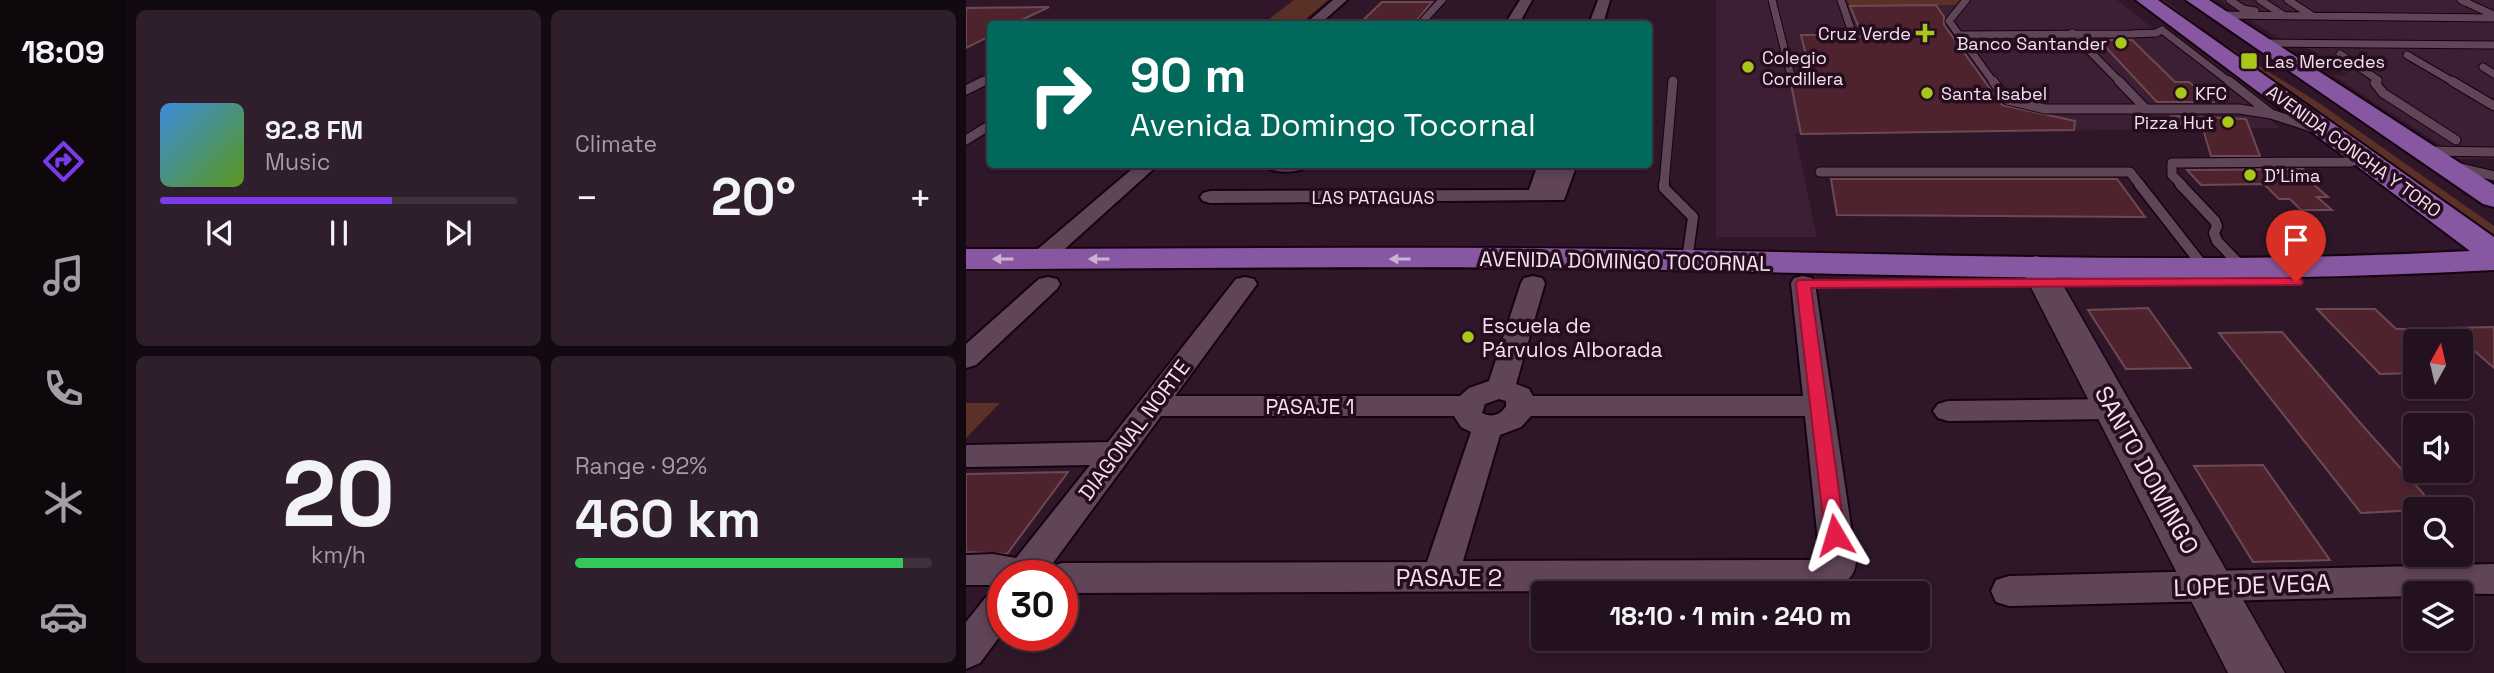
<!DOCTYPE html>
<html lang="en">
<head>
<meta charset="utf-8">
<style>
  :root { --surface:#23111f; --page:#2f1f2c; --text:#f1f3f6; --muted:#a39da4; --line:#40313d; --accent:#7c3aed }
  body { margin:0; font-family:"Space Grotesk",sans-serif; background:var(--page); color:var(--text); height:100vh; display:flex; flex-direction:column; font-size:26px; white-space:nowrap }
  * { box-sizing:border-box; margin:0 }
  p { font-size:23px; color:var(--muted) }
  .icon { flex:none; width:38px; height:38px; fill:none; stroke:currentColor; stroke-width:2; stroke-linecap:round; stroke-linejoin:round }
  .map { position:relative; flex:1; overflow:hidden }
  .panel { display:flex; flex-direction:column; gap:10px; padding:10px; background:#130911; width:840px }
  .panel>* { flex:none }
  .hud { position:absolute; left:21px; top:21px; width:665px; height:147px; border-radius:7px; box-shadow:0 4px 10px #0003,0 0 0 2px var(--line); background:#00695c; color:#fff; overflow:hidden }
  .needle { width:46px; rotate:8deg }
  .controls { position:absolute; left:1437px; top:329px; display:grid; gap:14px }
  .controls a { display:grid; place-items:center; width:70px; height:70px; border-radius:7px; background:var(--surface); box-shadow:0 4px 10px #0003,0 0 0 2px var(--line); font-size:35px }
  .speed { position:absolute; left:21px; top:560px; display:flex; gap:14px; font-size:35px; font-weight:700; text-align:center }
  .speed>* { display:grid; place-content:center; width:91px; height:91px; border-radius:50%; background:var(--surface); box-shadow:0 4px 10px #0003,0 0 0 2px var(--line); line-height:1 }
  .speed .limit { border:10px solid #d22; background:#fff; color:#111 }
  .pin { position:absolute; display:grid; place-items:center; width:60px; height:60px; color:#fff; margin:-72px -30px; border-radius:50% 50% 50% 0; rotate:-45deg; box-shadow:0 0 7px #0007 }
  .pin .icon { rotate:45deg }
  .me { position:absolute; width:77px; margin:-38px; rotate:353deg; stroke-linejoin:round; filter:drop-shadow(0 0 5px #0008) }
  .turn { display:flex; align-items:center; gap:24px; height:147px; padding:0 28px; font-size:32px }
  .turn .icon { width:91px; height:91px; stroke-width:2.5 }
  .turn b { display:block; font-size:49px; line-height:60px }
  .big { font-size:52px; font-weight:700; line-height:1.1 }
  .panel .widget { flex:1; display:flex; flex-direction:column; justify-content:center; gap:10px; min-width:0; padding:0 24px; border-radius:10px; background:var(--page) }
  .panel .dial { align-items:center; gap:0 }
  .dial b { font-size:91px; line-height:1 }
  .song { display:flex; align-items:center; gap:21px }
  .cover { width:84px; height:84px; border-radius:10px; background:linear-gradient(135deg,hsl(210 70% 55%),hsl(90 70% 35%)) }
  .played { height:7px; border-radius:4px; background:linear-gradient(90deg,var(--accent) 65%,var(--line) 65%) }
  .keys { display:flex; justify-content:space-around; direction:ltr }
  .heat { display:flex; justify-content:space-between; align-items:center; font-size:38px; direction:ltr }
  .charge { height:10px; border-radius:5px; background:linear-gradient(90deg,#34c759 92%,var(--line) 0) }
  .panel .tiles { flex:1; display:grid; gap:10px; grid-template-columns:repeat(2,1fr) }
  .trip { position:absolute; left:565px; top:581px; width:399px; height:70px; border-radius:7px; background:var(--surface); box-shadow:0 4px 10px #0003,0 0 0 2px var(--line); font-weight:700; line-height:70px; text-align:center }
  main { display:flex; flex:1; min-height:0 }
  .tabs { display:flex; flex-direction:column; width:126px; justify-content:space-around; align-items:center; background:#0e070c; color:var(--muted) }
  .tabs .icon { width:49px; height:49px }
  .tabs .active { color:var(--accent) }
  .tabs b { font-size:32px; color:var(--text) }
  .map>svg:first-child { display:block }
</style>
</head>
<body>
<main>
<nav class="tabs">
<b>18:09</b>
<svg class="icon active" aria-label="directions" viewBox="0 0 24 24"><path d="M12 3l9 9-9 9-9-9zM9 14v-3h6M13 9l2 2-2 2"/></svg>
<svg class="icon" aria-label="music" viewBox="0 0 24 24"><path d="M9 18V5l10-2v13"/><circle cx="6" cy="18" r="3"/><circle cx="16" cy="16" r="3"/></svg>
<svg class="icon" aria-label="phone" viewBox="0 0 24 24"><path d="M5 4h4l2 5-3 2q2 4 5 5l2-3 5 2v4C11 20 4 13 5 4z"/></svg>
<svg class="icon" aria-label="climate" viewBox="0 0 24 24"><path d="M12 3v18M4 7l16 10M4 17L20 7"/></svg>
<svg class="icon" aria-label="car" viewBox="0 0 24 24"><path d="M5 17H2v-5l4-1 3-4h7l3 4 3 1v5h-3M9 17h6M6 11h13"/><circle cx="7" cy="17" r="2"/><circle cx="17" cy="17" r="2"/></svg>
</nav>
<section class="panel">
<div class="tiles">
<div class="widget">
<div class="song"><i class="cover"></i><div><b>92.8 FM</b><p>Music</p></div></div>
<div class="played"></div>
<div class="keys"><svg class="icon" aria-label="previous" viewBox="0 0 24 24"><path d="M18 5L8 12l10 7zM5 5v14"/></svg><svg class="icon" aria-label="pause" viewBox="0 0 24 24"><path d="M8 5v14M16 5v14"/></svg><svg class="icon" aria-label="next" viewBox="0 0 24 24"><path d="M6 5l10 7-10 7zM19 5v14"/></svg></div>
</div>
<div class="widget"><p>Climate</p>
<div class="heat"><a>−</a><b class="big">20°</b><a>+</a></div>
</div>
<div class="widget dial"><b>20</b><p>km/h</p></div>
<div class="widget"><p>Range · 92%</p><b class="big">460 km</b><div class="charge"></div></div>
</div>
</section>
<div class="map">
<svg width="1528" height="673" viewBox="0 0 1528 673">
  <rect width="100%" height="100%" fill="#2f1729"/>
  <path fill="#3d1f35" d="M750,0H1151L1314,128L829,134L851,237H750Z
    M1254,0H1528V159H1491L1478,147L1366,75H1382L1348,52L1341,48H1327Z"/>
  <path fill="#5b3127" d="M328,0H362L334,24H297Z
    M881,0H995L990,5L884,6Z
    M1186,0H1197L1251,40L1353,103L1528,226V242Z
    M0,403H34L0,438Z"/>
  <path fill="#4f232e" stroke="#6d4a51" stroke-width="2" d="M416,2H466L448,24H393Z
    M970,5L978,17V25L1036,105L1109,121L1108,130L835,134L825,84H847L835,35H881L884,40H890L896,35L884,6Z
    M83,7L47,24H24V36L0,48V8Z
    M1133,40H1166L1209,82H1223L1247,102H1191Z
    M1206,116L1280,119L1294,156H1245L1237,129H1220Z
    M1337,169L1354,184H1347L1362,197H1351L1366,210H1335L1324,199H1313L1298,184L1235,185L1221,170Z
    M865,179H1151L1179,217L871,215Z
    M1182,308L1225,368L1160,369L1122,310Z
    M1351,309H1409L1430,329H1449V373L1414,374Z
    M1528,327V368L1482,328Z
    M1316,332L1396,425L1471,509L1395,513L1253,333Z
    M1297,465L1364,560L1287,562L1228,466Z
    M102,472L41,554L0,552V474Z"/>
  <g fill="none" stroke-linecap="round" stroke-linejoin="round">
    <defs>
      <path id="lane-far2" d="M806,0L825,76
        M875,0L887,35
        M1000,0L983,21L1028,83
        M1264,0L1277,9L1289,11
        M1294,0L1317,15
        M1322,0L1345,15
        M1495,0L1528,15
        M1252,15L1528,18
        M454,24L476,0
        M1196,30L1265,83
        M1106,33L1155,83
        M993,35L1166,34L1190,33L1196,30
        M1296,43L1528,45
        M1374,54L1412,80L1409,83
        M1441,55L1489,83
        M1517,67L1528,74
        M14,83L24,78"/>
      <path id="lane-far1" d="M1027,81L1041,100L1079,109H1273L1305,114L1348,128
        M1153,81L1179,108
        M1263,81L1304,113
        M1411,81L1409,83L1417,93L1490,140
        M1486,81L1528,106
        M0,90L18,81
        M0,140L24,125
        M1461,151L1528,152
        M1491,167L1528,176
        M854,172H1164L1174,185
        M698,185L707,81
        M1216,185L1206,175V163L1385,162L1393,155"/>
      <path id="lane" d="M698,184V188L727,217L721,260
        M1173,184L1237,266
        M1214,184L1249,221L1251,226L1248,233L1251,241L1275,266"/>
      <path id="street" d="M367,0H381L354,24H339Z
        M554,0H566L553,24H539Z
        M632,0H644L637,24H623Z
        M172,164H193L82,264H66L62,259L66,254Z
        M346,164C338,173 306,175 298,165Z
        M572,164H611L598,200L244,203L237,201L234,197L237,193L244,191L563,190Z
        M567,276L576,278L579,283L550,384L563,389L567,396H837L825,283L828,278L837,276L846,278L849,283L890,560C890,577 878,585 863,590L96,593V576H37V585H0V555L27,554L50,558L124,465L0,467V445L142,442L270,279L279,277L288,279L291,284L209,396H494L503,388L523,381L555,283L558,278ZM533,399L540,401V406C535,415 525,418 516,413L519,404ZM195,416H488L495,427L505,432L461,562L96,563L84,567ZM565,416H839L854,560L497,561L534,435L555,427Z
        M82,277L91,279L94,284L91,289L10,365L0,368V344L73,279Z
        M1148,399L1158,402L1163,409L1158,416L1148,419L982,421L972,418L967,411L972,404L982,401Z
        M1528,564V594L1449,593V596L1043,606L1030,602L1025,591L1030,580L1043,576Z
        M37,587V632L14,663L0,669V622L24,592Z"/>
      <path id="secondary" d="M1070,256L1082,259L1086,266L1319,673H1262L1054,266L1058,259Z"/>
      <path id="primary" d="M1170,0H1192L1528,237V270C1237,286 944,275 653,269C435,265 217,269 0,269V249C217,249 433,246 650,249C934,253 1220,266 1504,251Z
        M1220,0H1243L1528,185V207L1517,204Z"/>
    </defs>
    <use href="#lane-far2" stroke="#160211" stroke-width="9"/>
    <use href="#lane-far1" stroke="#160211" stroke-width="11"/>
    <use href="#lane" stroke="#160211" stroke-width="13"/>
    <use href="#street" stroke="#160211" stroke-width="4"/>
    <use href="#secondary" stroke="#160211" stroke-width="3"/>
    <use href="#primary" stroke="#160211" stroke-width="4"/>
    <use href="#lane-far2" stroke="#604458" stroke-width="7"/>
    <use href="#lane-far1" stroke="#604458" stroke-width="9"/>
    <use href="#lane" stroke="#604458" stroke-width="10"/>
    <use href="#street" fill="#604458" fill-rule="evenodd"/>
    <use href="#secondary" fill="#604458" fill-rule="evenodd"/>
    <use href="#primary" fill="#8857a1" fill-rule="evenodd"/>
  </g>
  <defs><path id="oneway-solid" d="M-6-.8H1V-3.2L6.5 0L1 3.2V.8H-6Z" transform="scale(1.75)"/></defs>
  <g fill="#cdb1d2">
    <use href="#oneway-solid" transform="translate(37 259) rotate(-180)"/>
    <use href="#oneway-solid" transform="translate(133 259) rotate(180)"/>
    <use href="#oneway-solid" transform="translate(434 259) rotate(180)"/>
  </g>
  <path fill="#e11d48" stroke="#92132f" stroke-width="2" d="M1330,278L1335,279L1337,282L1335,285L845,288L879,535L876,540L869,543L862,540L859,535L830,283L832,280Z"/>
  <g fill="#a9c71b" stroke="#250d1f" stroke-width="2.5">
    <path d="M955.5 22.5h7v7h7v7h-7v7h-7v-7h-7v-7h7z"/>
    <circle cx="1155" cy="43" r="7"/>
    <rect x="1274" y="52" width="18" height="18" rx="3.5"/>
    <circle cx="782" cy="67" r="7"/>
    <circle cx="961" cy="93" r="7"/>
    <circle cx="1215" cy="93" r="7"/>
    <circle cx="1262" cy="122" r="7"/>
    <circle cx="1284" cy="175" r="7"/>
    <circle cx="502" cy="337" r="7"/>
  </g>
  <g text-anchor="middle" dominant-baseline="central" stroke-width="7" stroke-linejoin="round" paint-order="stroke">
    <g font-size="18" fill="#f2e1ed" stroke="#250d1f" text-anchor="start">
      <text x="945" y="33" text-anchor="end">Cruz Verde</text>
      <text x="1141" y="43" text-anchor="end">Banco Santander</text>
      <text x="796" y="57">Colegio<tspan x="796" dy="21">Cordillera</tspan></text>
      <text x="1299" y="61">Las Mercedes</text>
      <text x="975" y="93">Santa Isabel</text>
      <text x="1229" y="93">KFC</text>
      <text x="1248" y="122" text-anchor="end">Pizza Hut</text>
      <text x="1298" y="175">D'Lima</text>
    </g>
    <g font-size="18" fill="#f2e1ed" stroke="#250d1f">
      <text transform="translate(1388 151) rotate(36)">AVENIDA CONCHA Y TORO</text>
      <text x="407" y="197">LAS PATAGUAS</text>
    </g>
    <g font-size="21" fill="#f2e1ed" stroke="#250d1f">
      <text transform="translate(659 261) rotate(1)">AVENIDA DOMINGO TOCORNAL</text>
      <text x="344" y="406">PASAJE 1</text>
      <text transform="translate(168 430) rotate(-53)">DIAGONAL NORTE</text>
    </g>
    <g font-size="21" fill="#f2e1ed" stroke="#250d1f" text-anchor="start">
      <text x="516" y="325">Escuela de<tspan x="516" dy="24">Párvulos Alborada</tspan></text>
    </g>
    <g font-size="24" fill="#f2e1ed" stroke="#250d1f">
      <text transform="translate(1181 470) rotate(61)">SANTO DOMINGO</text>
      <text x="483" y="577">PASAJE 2</text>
      <text transform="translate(1286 585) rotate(-2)">LOPE DE VEGA</text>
    </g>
  </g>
</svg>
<div class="controls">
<a><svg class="needle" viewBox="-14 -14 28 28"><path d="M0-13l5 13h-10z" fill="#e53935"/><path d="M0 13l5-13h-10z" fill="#a39da4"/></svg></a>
<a><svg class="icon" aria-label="sound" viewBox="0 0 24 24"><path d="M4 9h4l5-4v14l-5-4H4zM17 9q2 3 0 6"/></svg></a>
<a><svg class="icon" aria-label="search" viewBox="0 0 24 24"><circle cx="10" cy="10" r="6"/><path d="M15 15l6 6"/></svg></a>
<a><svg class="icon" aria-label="layers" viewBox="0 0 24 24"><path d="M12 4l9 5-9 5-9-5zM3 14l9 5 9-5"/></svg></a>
</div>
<div class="speed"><div class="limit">30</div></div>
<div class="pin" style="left:1330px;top:282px;background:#d93025"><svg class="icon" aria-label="arrive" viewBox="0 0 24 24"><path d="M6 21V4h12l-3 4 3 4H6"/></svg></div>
<svg class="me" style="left:869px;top:535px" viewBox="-20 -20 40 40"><path d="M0-17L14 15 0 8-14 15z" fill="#e11d48" stroke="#fff" stroke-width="4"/></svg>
<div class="trip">18:10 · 1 min · 240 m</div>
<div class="hud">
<div class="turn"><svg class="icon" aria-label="right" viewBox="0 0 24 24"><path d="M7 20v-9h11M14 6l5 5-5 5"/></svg><div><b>90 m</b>Avenida Domingo Tocornal</div></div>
</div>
</div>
</main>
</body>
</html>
